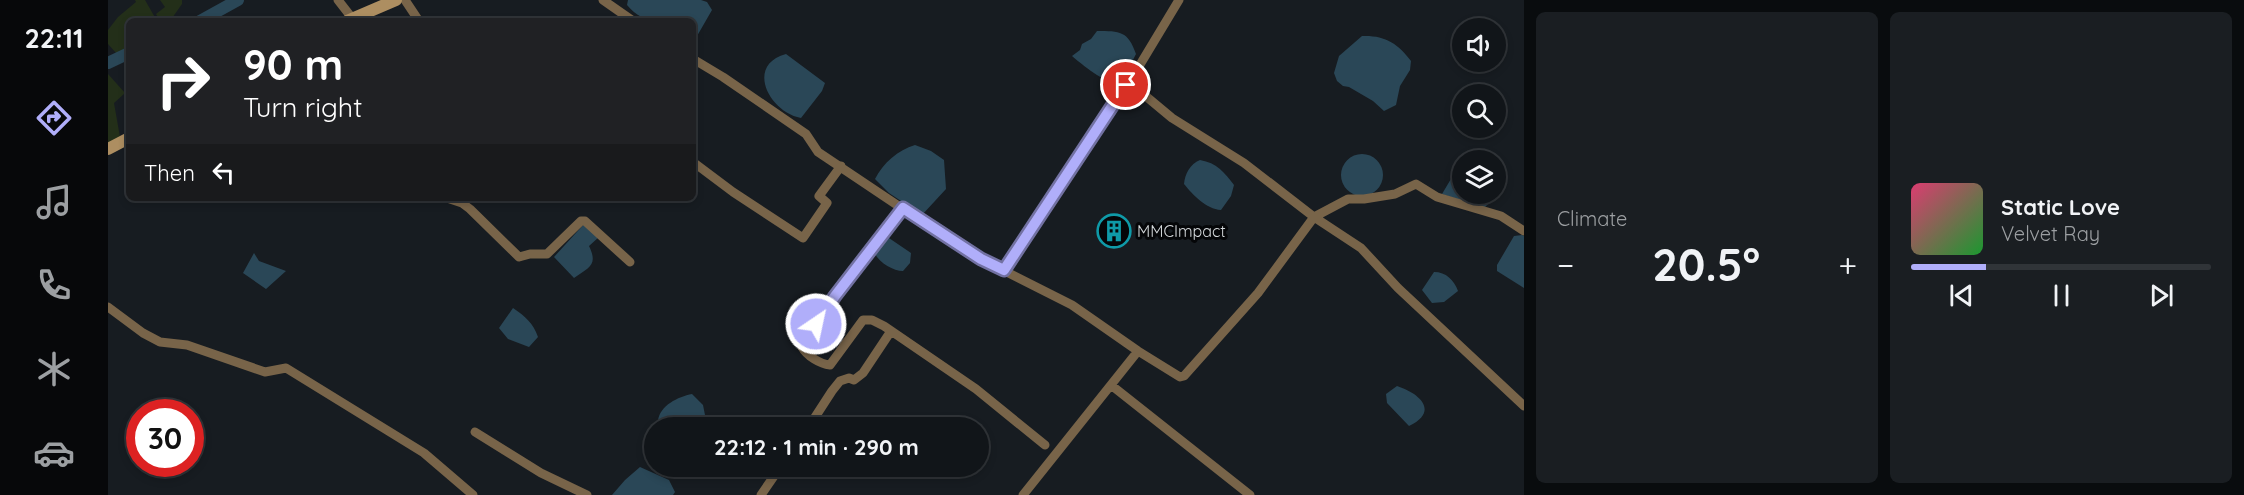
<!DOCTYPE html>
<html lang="en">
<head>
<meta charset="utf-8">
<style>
  :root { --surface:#111519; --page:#1a1e22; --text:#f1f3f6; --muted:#9c9fa2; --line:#303438; --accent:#b0aefa }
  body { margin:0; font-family:Quicksand,sans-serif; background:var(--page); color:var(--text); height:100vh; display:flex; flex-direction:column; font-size:22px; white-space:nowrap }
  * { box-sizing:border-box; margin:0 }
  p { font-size:20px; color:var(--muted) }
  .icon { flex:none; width:33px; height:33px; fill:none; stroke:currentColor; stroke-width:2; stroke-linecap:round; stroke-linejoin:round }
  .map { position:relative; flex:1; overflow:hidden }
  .side { display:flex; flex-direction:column; gap:12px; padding:12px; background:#090c0e; width:720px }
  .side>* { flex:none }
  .guide { position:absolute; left:18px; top:18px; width:570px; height:183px; border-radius:9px; box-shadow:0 3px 9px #0003,0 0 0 2px var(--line); background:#202124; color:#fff; overflow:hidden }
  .buttons { position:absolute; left:1344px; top:18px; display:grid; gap:12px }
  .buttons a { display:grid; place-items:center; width:54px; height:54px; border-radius:50%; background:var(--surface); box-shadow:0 3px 9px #0003,0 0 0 2px var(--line); font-size:30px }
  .speed { position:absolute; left:18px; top:399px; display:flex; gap:12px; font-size:30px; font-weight:700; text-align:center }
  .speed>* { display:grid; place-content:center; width:78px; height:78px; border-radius:50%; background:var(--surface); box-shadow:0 3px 9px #0003,0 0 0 2px var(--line); line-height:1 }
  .speed .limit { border:9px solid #d22; background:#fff; color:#111 }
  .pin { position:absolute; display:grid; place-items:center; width:51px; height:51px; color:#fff; margin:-26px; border:3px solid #fff; border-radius:50%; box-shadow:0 2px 6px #0007 }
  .me { position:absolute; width:66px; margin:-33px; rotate:34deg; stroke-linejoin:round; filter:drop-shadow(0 0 4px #0008) }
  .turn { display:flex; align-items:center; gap:21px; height:126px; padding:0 18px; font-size:27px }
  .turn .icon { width:78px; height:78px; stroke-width:2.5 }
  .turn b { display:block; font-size:42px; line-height:51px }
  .then { display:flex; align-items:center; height:57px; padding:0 18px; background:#0003; gap:12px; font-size:22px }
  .big { font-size:45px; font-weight:800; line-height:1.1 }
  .side .tile { flex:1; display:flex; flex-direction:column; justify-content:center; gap:9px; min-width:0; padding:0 21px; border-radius:9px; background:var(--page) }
  .song { display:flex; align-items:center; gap:18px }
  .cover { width:72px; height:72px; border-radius:9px; background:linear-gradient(135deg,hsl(340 70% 55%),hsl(130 70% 35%)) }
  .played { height:6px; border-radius:3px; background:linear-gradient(90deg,var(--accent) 25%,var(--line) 25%) }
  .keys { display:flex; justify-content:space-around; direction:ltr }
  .heat { display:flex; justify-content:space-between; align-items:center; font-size:33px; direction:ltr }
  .side .tiles { flex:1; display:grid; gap:12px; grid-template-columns:repeat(2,1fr) }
  .trip { position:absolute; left:536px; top:417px; width:345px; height:60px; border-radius:30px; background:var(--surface); box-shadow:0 3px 9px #0003,0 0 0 2px var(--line); font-weight:800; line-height:60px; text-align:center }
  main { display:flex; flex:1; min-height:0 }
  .menu { display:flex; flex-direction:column; width:108px; justify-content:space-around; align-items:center; background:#07080a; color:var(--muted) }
  .menu .icon { width:42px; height:42px }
  .menu .current { color:var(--accent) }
  .menu b { font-size:27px; color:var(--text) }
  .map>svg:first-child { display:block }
</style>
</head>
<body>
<main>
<nav class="menu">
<b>22:11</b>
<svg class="icon current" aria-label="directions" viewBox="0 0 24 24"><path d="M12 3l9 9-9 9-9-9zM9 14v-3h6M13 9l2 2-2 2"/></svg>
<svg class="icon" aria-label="music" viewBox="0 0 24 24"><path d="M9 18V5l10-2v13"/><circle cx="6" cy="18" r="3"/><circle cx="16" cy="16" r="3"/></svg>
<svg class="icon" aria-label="phone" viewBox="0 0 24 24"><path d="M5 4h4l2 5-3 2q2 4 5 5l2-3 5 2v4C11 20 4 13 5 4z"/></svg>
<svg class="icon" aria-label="climate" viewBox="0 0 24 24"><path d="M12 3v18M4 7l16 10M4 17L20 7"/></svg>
<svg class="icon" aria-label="car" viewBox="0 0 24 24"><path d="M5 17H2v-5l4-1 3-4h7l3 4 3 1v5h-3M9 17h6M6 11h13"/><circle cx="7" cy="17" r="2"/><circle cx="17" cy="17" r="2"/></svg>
</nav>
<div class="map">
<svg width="1416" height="495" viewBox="0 0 1416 495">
  <rect width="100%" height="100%" fill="#171c21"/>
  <path fill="#232f19" d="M27,0H37L49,21H21V48L9,54L0,44V30L10,17L28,2Z
    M52,0H74V4L62,21H52L48,14L57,7Z
    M0,74L17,93L6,103L12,137L0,144Z"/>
  <path fill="#2a4757" d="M520,0H593L599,2L604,10L585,43V21H572L566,17C549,25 531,20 519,5Z
    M989,31C1012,31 1020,31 1028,54C1024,62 1016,78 1006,81C997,84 971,62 964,56L972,50L974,44L983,39Z
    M1254,36C1276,35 1290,43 1303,61L1302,70L1292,86L1288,105L1276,111L1265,101L1241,87L1235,86L1229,81L1226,73L1231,56Z
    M678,54L717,83L714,91L693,118C661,112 637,65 678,54Z
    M807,145L823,151L836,160L838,189L814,215L781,193L767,179C775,163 790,150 807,145Z
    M1359,152L1378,160H1354V194H1388V165L1398,174L1390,194L1376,208L1334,194Z
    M1233 175a21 21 0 1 1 42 0a21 21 0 1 1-42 0Z
    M1092,160C1109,163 1116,172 1126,185L1123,196L1113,210C1098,209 1085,195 1076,184C1077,174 1082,164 1092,160Z
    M477,223L491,237L481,246C490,265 482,267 466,278L446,257Z
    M1414,235L1416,236V288L1389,271V265L1406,236Z
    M778,236L803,253L802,263L795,271C785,271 770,262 766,252Z
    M146,253L151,261L178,271L158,289L135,273Z
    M1326,272C1338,272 1346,280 1350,291L1336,302L1324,303L1314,290Z
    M405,308C418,317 425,323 430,337L421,347L400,339L391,328Z
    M1289,386C1311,393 1332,411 1301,426L1279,403L1278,394Z
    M584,394L595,405L597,415L590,427H553L550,421C552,405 570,397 584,394Z
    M532,467L561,480L567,492L565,495H504L517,480Z"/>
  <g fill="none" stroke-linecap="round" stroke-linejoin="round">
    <path stroke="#2a4757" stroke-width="12" d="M92,21L130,0
      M0,63L21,53"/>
    <path stroke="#786449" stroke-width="9" d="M230,0L244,18
      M297,0L311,21
      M495,0L525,21
      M585,59L615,77L698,134L710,152L795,209L873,259L964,305L1030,351L1072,377L1076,376L1150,293L1206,217L1253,248L1290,288L1416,406
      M1030,68L1028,88L1064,118L1136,163L1206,217L1240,199H1256L1287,194L1308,184L1329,197L1393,216L1416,231
      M585,162L625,192L695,238L719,203L711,196L733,166
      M339,198L354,203L362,209L411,257L422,254H439L473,221H477L522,262
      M795,209L727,296L694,347C699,356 712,364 722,365L755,320H764L776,326L868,389L937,445
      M896,270L1030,68L1071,0
      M0,307L35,333L52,342L79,345L157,372L178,368L316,453L365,495
      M1003,385L1142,495
      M700,428L724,391L732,381L741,378L746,380L755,373L783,331
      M367,432L433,473L479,495
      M653,495L673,466
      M915,495L1030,351"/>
    <path stroke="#ad8e61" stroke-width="12" d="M239,21L288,0
      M0,149L21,138"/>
  </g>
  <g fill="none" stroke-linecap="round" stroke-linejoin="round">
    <defs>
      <path id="route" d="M708,324L727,296L795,208L873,259L896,270L1018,85"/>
    </defs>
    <use href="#route" stroke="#7271a2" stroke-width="15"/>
    <use href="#route" stroke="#b0aefa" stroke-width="10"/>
  </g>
  <defs>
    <symbol id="building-ring" viewBox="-11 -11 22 22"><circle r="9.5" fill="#050608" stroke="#0f9aa8" stroke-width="1.5"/><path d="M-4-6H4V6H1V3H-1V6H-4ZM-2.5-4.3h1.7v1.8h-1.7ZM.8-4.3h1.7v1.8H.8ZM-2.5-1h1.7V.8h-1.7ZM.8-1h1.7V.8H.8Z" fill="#0f9aa8"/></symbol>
  </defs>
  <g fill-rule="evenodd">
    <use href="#building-ring" x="987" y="212" width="38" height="38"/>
  </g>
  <g text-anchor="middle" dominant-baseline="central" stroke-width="6" stroke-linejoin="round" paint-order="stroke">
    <g font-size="16" fill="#d4d8db" stroke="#050608" text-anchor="start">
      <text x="1029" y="231">MMCImpact</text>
    </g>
  </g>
</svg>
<div class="buttons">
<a><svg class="icon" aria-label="sound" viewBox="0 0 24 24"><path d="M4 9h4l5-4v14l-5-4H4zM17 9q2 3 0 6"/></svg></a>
<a><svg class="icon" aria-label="search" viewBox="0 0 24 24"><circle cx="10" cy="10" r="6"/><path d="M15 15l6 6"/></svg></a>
<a><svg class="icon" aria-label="layers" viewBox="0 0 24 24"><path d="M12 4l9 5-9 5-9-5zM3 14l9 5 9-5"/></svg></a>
</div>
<div class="speed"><div class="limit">30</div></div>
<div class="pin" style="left:1018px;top:85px;background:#d93025"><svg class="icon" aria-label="arrive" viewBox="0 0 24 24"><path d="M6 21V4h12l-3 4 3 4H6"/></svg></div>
<svg class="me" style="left:708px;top:324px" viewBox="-20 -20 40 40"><circle r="17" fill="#b0aefa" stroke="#fff" stroke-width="3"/><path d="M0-11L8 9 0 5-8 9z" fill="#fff"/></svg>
<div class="trip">22:12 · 1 min · 290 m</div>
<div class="guide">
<div class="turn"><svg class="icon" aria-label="right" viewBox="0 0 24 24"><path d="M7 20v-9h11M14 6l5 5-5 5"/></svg><div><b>90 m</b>Turn right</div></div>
<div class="then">Then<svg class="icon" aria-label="left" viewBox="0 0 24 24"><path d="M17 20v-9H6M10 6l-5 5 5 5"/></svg></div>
</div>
</div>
<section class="side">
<div class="tiles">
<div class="tile"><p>Climate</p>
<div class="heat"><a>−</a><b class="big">20.5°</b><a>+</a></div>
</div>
<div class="tile">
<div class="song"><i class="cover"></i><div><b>Static Love</b><p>Velvet Ray</p></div></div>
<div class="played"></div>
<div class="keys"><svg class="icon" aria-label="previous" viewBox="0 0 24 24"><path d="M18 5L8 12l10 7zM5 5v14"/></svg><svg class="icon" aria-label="pause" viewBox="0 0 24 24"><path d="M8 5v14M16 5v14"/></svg><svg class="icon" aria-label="next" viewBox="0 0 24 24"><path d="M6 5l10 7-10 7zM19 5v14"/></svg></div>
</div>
</div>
</section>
</main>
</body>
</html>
